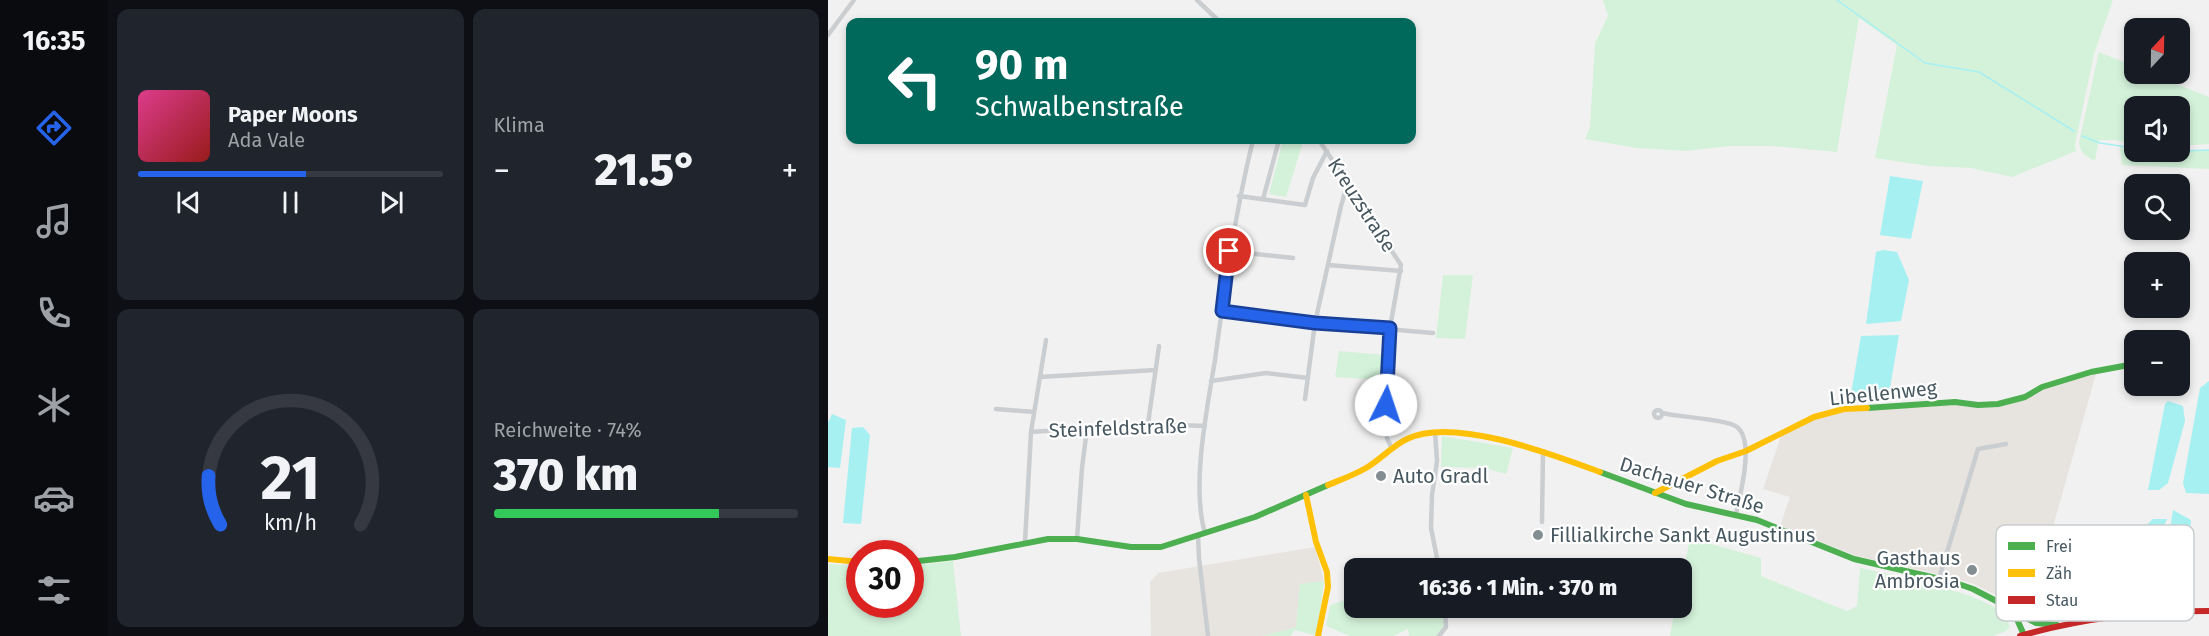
<!DOCTYPE html>
<html lang="de">
<head>
<meta charset="utf-8">
<style>
  :root { --surface:#171b24; --page:#20242c; --text:#f1f3f6; --muted:#9ea1a6; --line:#363941; --accent:#2563eb }
  body { margin:0; font-family:"Fira Sans",sans-serif; background:var(--page); color:var(--text); height:100vh; display:flex; flex-direction:column; font-size:22px; white-space:nowrap }
  * { box-sizing:border-box; margin:0 }
  p { font-size:20px; color:var(--muted) }
  .icon { flex:none; width:33px; height:33px; fill:none; stroke:currentColor; stroke-width:2; stroke-linecap:round; stroke-linejoin:round }
  .map { position:relative; flex:1; overflow:hidden }
  .panel { display:flex; flex-direction:column; gap:9px; padding:9px; background:#0d0f14; width:720px }
  .panel>* { flex:none }
  .top-card { position:absolute; left:18px; top:18px; width:570px; height:126px; border-radius:12px; box-shadow:0 3px 9px #0003; background:#00695c; color:#fff; overflow:hidden }
  .needle { width:39px; rotate:22deg }
  .buttons { position:absolute; left:1296px; top:18px; display:grid; gap:12px }
  .buttons a { display:grid; place-items:center; width:66px; height:66px; border-radius:12px; background:var(--surface); box-shadow:0 3px 9px #0003; font-size:30px }
  .speed { position:absolute; left:18px; top:540px; display:flex; gap:12px; font-size:30px; font-weight:700; text-align:center }
  .speed>* { display:grid; place-content:center; width:78px; height:78px; border-radius:50%; background:var(--surface); box-shadow:0 3px 9px #0003; line-height:1 }
  .speed .limit { border:9px solid #d22; background:#fff; color:#111 }
  .pin { position:absolute; display:grid; place-items:center; width:51px; height:51px; color:#fff; margin:-26px; border:3px solid #fff; border-radius:50%; box-shadow:0 2px 6px #0007 }
  .me { position:absolute; width:66px; margin:-33px; rotate:4deg; stroke-linejoin:round; filter:drop-shadow(0 0 4px #0008) }
  .turn { display:flex; align-items:center; gap:21px; height:126px; padding:0 30px; font-size:27px }
  .turn .icon { width:78px; height:78px; stroke-width:2.5 }
  .turn b { display:block; font-size:42px; line-height:51px }
  .big { font-size:45px; font-weight:800; line-height:1.1 }
  .panel .tile { flex:1; display:flex; flex-direction:column; justify-content:center; gap:9px; min-width:0; padding:0 21px; border-radius:12px; background:var(--page) }
  .panel .dial { align-items:center; gap:0 }
  .dial svg { height:156px; overflow:visible; fill:none; stroke:var(--line); stroke-width:7; stroke-linecap:round; text-anchor:middle }
  .dial text { fill:var(--text); stroke:none }
  .song { display:flex; align-items:center; gap:18px }
  .cover { width:72px; height:72px; border-radius:9px; background:linear-gradient(135deg,hsl(330 70% 55%),hsl(0 70% 35%)) }
  .played { height:6px; border-radius:3px; background:linear-gradient(90deg,var(--accent) 55%,var(--line) 55%) }
  .keys { display:flex; justify-content:space-around; direction:ltr }
  .heat { display:flex; justify-content:space-between; align-items:center; font-size:33px; direction:ltr }
  .charge { height:9px; border-radius:4px; background:linear-gradient(90deg,#34c759 74%,var(--line) 0) }
  .panel .tiles { flex:1; display:grid; gap:9px; grid-template-columns:repeat(2,1fr) }
  .trip { position:absolute; left:516px; top:558px; width:348px; height:60px; border-radius:12px; background:var(--surface); box-shadow:0 3px 9px #0003; font-weight:800; line-height:60px; text-align:center }
  main { display:flex; flex:1; min-height:0 }
  .dock { display:flex; flex-direction:column; width:108px; justify-content:space-around; align-items:center; background:#090b0e; color:var(--muted) }
  .dock .icon { width:42px; height:42px }
  .dock .current { color:var(--accent) }
  .dock b { font-size:27px; color:var(--text) }
  .map>svg:first-child { display:block }
</style>
</head>
<body>
<main>
<nav class="dock">
<b>16:35</b>
<svg class="icon current" aria-label="directions" viewBox="0 0 24 24"><path d="M12 3l9 9-9 9-9-9zM9 14v-3h6M13 9l2 2-2 2"/></svg>
<svg class="icon" aria-label="music" viewBox="0 0 24 24"><path d="M9 18V5l10-2v13"/><circle cx="6" cy="18" r="3"/><circle cx="16" cy="16" r="3"/></svg>
<svg class="icon" aria-label="phone" viewBox="0 0 24 24"><path d="M5 4h4l2 5-3 2q2 4 5 5l2-3 5 2v4C11 20 4 13 5 4z"/></svg>
<svg class="icon" aria-label="climate" viewBox="0 0 24 24"><path d="M12 3v18M4 7l16 10M4 17L20 7"/></svg>
<svg class="icon" aria-label="car" viewBox="0 0 24 24"><path d="M5 17H2v-5l4-1 3-4h7l3 4 3 1v5h-3M9 17h6M6 11h13"/><circle cx="7" cy="17" r="2"/><circle cx="17" cy="17" r="2"/></svg>
<svg class="icon" aria-label="filters" viewBox="0 0 24 24"><path d="M4 7h16M4 17h16"/><circle cx="9" cy="7" r="2"/><circle cx="15" cy="17" r="2"/></svg>
</nav>
<section class="panel">
<div class="tiles">
<div class="tile">
<div class="song"><i class="cover"></i><div><b>Paper Moons</b><p>Ada Vale</p></div></div>
<div class="played"></div>
<div class="keys"><svg class="icon" aria-label="previous" viewBox="0 0 24 24"><path d="M18 5L8 12l10 7zM5 5v14"/></svg><svg class="icon" aria-label="pause" viewBox="0 0 24 24"><path d="M8 5v14M16 5v14"/></svg><svg class="icon" aria-label="next" viewBox="0 0 24 24"><path d="M6 5l10 7-10 7zM19 5v14"/></svg></div>
</div>
<div class="tile"><p>Klima</p>
<div class="heat"><a>−</a><b class="big">21.5°</b><a>+</a></div>
</div>
<div class="tile dial"><svg viewBox="0 0 100 80">
<path d="M14 69A42 42 0 1 1 86 69"/>
<path d="M14 69A42 42 0 0 1 8 44" stroke="#2563eb"/>
<text x="50" y="56" font-size="32" font-weight="700">21</text>
<text x="50" y="72" font-size="11">km/h</text>
</svg></div>
<div class="tile"><p>Reichweite · 74%</p><b class="big">370 km</b><div class="charge"></div></div>
</div>
</section>
<div class="map">
<svg width="1381" height="636" viewBox="0 0 1381 636">
  <rect width="100%" height="100%" fill="#f2f1f1"/>
  <path fill="#e7e4df" d="M1268,374L1201,612L1146,584L1122,577L1029,556L952,526L962,497L935,489L953,436L986,418L1016,411L1128,404L1170,405L1215,388Z
    M487,547L496,581L472,584L468,628L434,636H323L322,582L330,573Z"/>
  <path fill="#d4f2da" d="M775,0H1285L1266,54L1247,145L1248,151L1184,177L1143,168L1100,166L1047,158L1069,45L1031,18L1009,152L944,146H902L858,151L809,148L757,139L762,127L767,43L780,16Z
    M1271,52L1306,66V74H1324L1381,97V144L1352,146V106H1306V144L1286,140H1271L1267,161C1257,156 1252,153 1251,142Z
    M455,140H470L475,142L458,197L441,194Z
    M1292,147L1306,149V152L1381,150V169L1294,165Z
    M615,275H645L637,339L608,338Z
    M511,351L557,355L555,380L507,377Z
    M614,436L685,448L678,474L656,468L613,467Z
    M862,538L933,558V576L1019,611L1029,606L1032,568C1060,574 1165,594 1179,618C1179,619 1181,626 1182,627L1178,631L1165,636H842L847,608H854V577Z
    M125,561L133,636H0L1,564L31,566L32,604H82L83,566Z
    M496,581L489,636L467,630L462,636H434L468,627L472,584Z
    M526,597V608H617L618,627L609,636H581L580,629L565,636H522L498,626L502,605Z"/>
  <path fill="#a6f0f2" d="M1062,176L1095,181L1083,239L1052,235Z
    M1055,250L1069,252L1081,280L1073,321L1038,324L1048,252Z
    M1071,335L1060,400L1023,394L1033,336Z
    M1381,381V494L1358,493L1355,483L1372,388Z
    M1340,401L1355,406L1357,421L1340,483L1331,490H1320L1337,404Z
    M4,414L18,420L12,468L0,467V423Z
    M35,427L42,435L33,524L15,523L24,428Z
    M1345,510L1363,520L1356,590L1333,591L1329,567L1342,530Z
    M1325,519H1339L1332,535L1320,597L1295,593L1306,536Z"/>
  <g fill="none" stroke-linecap="round" stroke-linejoin="round">
    <path stroke="#a6f0f2" stroke-width="1.5" d="M1009,0L1097,63L1151,72L1246,131
      M1254,136L1272,143L1306,148
      M1352,151L1381,150
      M1337,152H1342"/>
    <path stroke="#caced1" stroke-width="4.5" d="M369,0L392,22
      M0,35L26,0
      M491,140L573,265L562,328L558,394L559,438L564,449
      M411,196L477,205L485,178L499,151
      M435,199L451,140
      M401,251L465,258
      M500,265L573,271
      M394,311L487,323L605,333
      M212,377L327,370
      M383,381L438,373L480,378
      M477,399L487,323L513,206L517,192L521,186
      M168,409L206,412
      M826 414a4 4 0 1 1 8 0a4 4 0 1 1-8 0Z
      M834,413C850,417 899,419 909,427C927,441 912,495 908,514
      M320,424L331,346
      M203,432L320,424L377,426
      M607,432L609,461L604,495L603,528L611,568
      M714,522L715,451
      M377,533C363,486 379,409 387,360C397,286 407,213 425,140
      M370,535L371,558L380,636
      M249,539L254,468L259,429
      M197,542L203,432L218,340
      M1111,579L1150,449L1178,444
      M611,636L618,627L617,608"/>
    <path stroke="#4caf50" stroke-width="6" d="M1039,408L1127,402L1150,405L1170,404L1197,397L1214,387L1263,372L1306,364
      M772,472L858,504L929,520L1026,559L1125,582L1145,589L1176,605L1188,617L1196,635
      M82,562L127,557L220,539H249L303,547H333L427,517L500,485
      M1188,613L1208,623L1229,625"/>
    <path stroke="#ffc107" stroke-width="6" d="M500,485C512,480 526,475 538,468C552,460 564,446 579,439C625,416 726,455 772,472
      M827,493L889,461L918,451L986,417L1016,409L1039,408
      M478,495L488,542L499,572L500,587L490,636
      M0,559L32,562"/>
    <path stroke="#c62828" stroke-width="6" d="M1192,636C1254,618 1316,611 1381,611"/>
  </g>
  <g fill="none" stroke-linecap="round" stroke-linejoin="round">
    <defs>
      <path id="route" d="M401,251L394,311L487,323L562,328L558,405"/>
    </defs>
    <use href="#route" stroke="#184099" stroke-width="15"/>
    <use href="#route" stroke="#2563eb" stroke-width="10"/>
  </g>
  <g fill="#838e93" stroke="#fff" stroke-width="2">
    <circle cx="553" cy="476" r="6"/>
    <circle cx="710" cy="535" r="6"/>
    <circle cx="1144" cy="570" r="6"/>
  </g>
  <g text-anchor="middle" dominant-baseline="central" stroke-width="4.5" stroke-linejoin="round" paint-order="stroke">
    <g font-size="20" fill="#475860" stroke="#fff">
      <text transform="translate(534 205) rotate(57)">Kreuzstraße</text>
      <text transform="translate(1055 393) rotate(-6)">Libellenweg</text>
      <text transform="translate(290 428) rotate(-2)">Steinfeldstraße</text>
      <text transform="translate(864 485) rotate(17)">Dachauer Straße</text>
    </g>
    <g font-size="20" fill="#475860" stroke="#fff" text-anchor="start">
      <text x="565" y="476">Auto Gradl</text>
      <text x="722" y="535">Fillialkirche Sankt Augustinus</text>
      <text x="1132" y="558" text-anchor="end">Gasthaus<tspan x="1132" dy="23">Ambrosia</tspan></text>
    </g>
  </g>
  <rect x="1168" y="525" width="198" height="96" rx="9" fill="#fff" stroke="#c8cdcf" stroke-width="1.5"/>
  <rect x="1180" y="542" width="27" height="8" fill="#4caf50"/>
  <rect x="1180" y="569" width="27" height="8" fill="#ffc107"/>
  <rect x="1180" y="596" width="27" height="8" fill="#c62828"/>
  <g font-size="16" fill="#475860">
    <text x="1218" y="552">Frei</text>
    <text x="1218" y="579">Zäh</text>
    <text x="1218" y="606">Stau</text>
  </g>
</svg>
<div class="buttons">
<a><svg class="needle" viewBox="-14 -14 28 28"><path d="M0-13l5 13h-10z" fill="#e53935"/><path d="M0 13l5-13h-10z" fill="#9ea1a6"/></svg></a>
<a><svg class="icon" aria-label="sound" viewBox="0 0 24 24"><path d="M4 9h4l5-4v14l-5-4H4zM17 9q2 3 0 6"/></svg></a>
<a><svg class="icon" aria-label="search" viewBox="0 0 24 24"><circle cx="10" cy="10" r="6"/><path d="M15 15l6 6"/></svg></a>
<a>+</a>
<a>−</a>
</div>
<div class="speed"><div class="limit">30</div></div>
<div class="pin" style="left:401px;top:251px;background:#d93025"><svg class="icon" aria-label="arrive" viewBox="0 0 24 24"><path d="M6 21V4h12l-3 4 3 4H6"/></svg></div>
<svg class="me" style="left:558px;top:405px" viewBox="-20 -20 40 40"><circle r="19" fill="#fff"/><path d="M0-13L10 11 0 6-10 11z" fill="#2563eb"/></svg>
<div class="trip">16:36 · 1 Min. · 370 m</div>
<div class="top-card">
<div class="turn"><svg class="icon" aria-label="left" viewBox="0 0 24 24"><path d="M17 20v-9H6M10 6l-5 5 5 5"/></svg><div><b>90 m</b>Schwalbenstraße</div></div>
</div>
</div>
</main>
</body>
</html>
